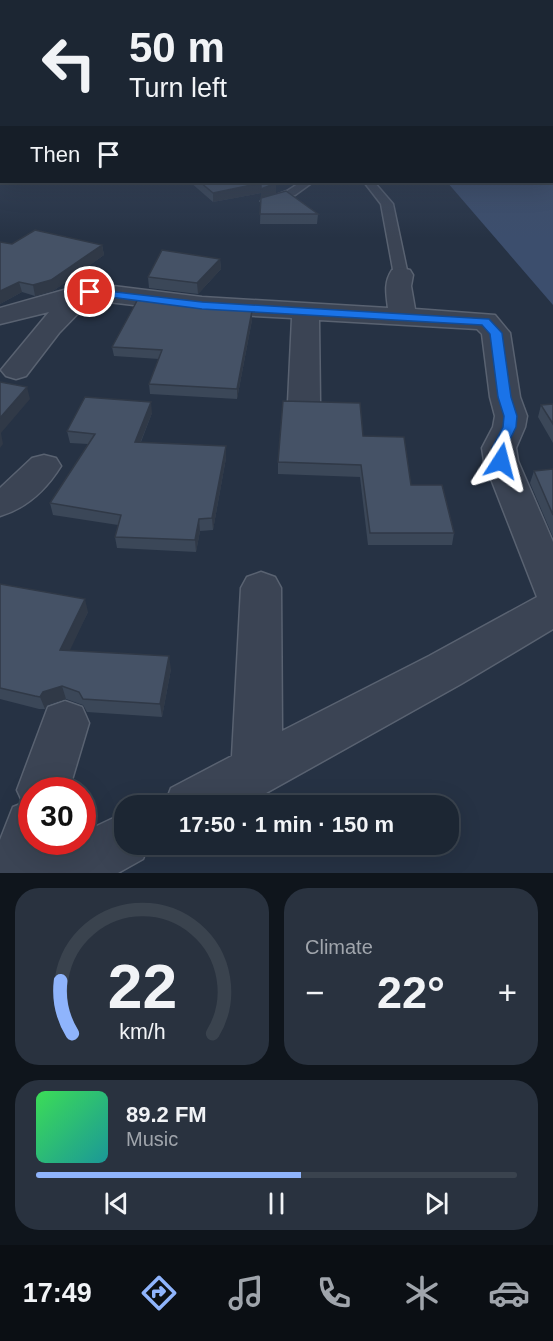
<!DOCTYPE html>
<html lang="en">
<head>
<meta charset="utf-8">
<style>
  :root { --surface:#1c2633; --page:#29323f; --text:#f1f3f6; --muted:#a0a5ac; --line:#3a434e; --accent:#8fb4fc }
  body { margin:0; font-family:Helvetica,sans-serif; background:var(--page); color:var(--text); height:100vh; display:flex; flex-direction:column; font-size:22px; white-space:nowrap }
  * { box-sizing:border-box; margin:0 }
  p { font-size:20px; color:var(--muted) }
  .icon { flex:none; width:33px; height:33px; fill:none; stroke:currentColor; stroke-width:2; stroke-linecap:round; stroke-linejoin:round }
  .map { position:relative; height:873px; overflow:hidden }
  .drawer { display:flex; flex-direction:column; gap:15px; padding:15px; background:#0f151c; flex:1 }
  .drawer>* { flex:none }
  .top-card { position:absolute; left:0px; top:0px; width:554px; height:183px; box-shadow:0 6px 24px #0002,0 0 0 2px var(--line); background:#1c2633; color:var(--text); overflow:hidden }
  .speed { position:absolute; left:18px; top:777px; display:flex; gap:12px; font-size:30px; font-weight:700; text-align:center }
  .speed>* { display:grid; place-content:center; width:78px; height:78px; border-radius:50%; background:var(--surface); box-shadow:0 6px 24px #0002,0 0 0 2px var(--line); line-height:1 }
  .speed .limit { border:9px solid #d22; background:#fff; color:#111 }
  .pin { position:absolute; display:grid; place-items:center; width:51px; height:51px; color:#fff; margin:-26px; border:3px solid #fff; border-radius:50%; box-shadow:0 2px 6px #0007 }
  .me { position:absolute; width:66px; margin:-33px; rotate:9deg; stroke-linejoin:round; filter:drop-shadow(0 0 4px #0008) }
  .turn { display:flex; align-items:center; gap:21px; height:126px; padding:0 30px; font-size:27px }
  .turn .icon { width:78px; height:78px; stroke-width:2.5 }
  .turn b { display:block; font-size:42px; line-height:51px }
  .then { display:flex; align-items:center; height:57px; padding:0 30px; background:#0003; gap:12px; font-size:22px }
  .big { font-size:45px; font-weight:600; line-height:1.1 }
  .drawer .widget { flex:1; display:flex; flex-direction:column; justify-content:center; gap:9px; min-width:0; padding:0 21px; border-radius:24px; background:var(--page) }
  .drawer .dial { align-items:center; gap:0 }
  .dial svg { height:156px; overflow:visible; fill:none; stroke:var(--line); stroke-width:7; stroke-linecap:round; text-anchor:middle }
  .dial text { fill:var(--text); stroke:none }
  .song { display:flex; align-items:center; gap:18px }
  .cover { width:72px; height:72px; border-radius:9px; background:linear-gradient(135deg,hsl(130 70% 55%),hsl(180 70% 35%)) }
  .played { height:6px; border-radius:3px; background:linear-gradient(90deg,var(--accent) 55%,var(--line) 55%) }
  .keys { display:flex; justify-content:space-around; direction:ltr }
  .heat { display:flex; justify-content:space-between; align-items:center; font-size:33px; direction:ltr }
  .drawer .tiles { flex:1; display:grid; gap:15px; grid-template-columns:1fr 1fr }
  .widget:last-child { grid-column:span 2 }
  .trip { position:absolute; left:114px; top:795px; width:345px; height:60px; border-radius:24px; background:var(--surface); box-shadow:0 6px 24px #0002,0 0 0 2px var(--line); font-weight:600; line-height:60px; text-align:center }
  .tab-bar { display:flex; height:96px; justify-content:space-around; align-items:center; background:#0b0f14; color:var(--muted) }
  .tab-bar .icon { width:42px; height:42px }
  .tab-bar .current { color:var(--accent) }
  .tab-bar b { font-size:27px; color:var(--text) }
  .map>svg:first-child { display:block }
</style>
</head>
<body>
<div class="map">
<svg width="553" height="873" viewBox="0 0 553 873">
  <rect width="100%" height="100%" fill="#263244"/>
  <path fill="#3c4e6d" d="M552,135H553V305L447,182H552Z"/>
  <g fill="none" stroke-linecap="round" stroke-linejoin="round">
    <defs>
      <path id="lane" d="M301,182H313L295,195L267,204L261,201L287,191Z
        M364,182H374L393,204L408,275L406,278H396L394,275L381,204Z"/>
      <path id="street" d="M401,268L410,270L413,275L411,286L415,309L495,315L510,333L520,397L527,416L525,427L516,448L518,461L553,542V629L461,684L243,806H164L171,788L232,756L241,588L247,577L261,572L275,577L281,588L282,731L429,656L537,597L484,461L482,448L493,427L495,416L490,397L482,334L477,329L319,320L320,402L315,409L304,411L293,409L288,402L292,318L202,313L91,300L59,333L26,376L16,379L6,376L1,370L49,312L0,324V308L78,286L97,284L202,297L388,308C386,293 384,282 392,270Z
        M44,455L56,458L61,466C46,490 27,508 0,516V488L32,458Z
        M65,701L82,707L89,723L69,790H32V842H54L51,849L66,842H82V833L124,813V844H149L143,859L118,873H0V840L13,807L23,803L17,790L48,707Z"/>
      <path id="secondary" d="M2,164V176L0,177V165Z"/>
    </defs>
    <use href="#lane" stroke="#596271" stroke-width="3"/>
    <use href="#street" stroke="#596271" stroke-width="3"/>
    <use href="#secondary" stroke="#596271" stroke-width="3"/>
    <use href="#lane" fill="#3b4454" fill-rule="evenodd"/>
    <use href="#street" fill="#3b4454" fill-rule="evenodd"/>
    <use href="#secondary" fill="#495367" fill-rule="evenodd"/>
  </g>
  <path fill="#3b4758" d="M190,182H274L276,193L267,196L318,214L317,224H260L261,193L213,202Z
    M0,242L12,244L102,245L104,255L53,291L35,296L22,292L0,304Z
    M220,259L221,269L198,294L149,288L148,277Z
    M111,299L112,305L105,313L86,308L85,302Z
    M252,320L237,399L150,394L149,384L159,359L114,356L112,347Z
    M553,404V443L538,417L541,405Z
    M152,413L141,442L226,458L213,530L200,531L196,552L117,548L115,537L118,525L53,515L50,503L88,444L70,443L67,431Z
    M363,436L411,485L454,533L452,545H368L360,477L278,474V462Z
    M553,469V537L530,483L534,471Z
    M0,584L88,612L69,650L171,669L162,717L87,712L83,705L66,699L47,705L45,709H39L0,699Z"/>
  <path fill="#303947" d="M261,183H276V193L261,199V193L213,202V193Z
    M102,245L104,255L53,291L35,296L33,285Z
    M220,259L221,269L198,294L197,283Z
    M19,282L22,292L0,304V291Z
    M111,299L112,305L105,313L104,307Z
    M252,311V320L237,399V389Z
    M27,387L30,399L1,433L3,444L0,448V418Z
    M151,402L152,413L136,453L135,442Z
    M226,446V458L213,530L212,518Z
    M199,519L200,531L196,552L195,540Z
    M85,599L88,612L64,663L60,650Z
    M169,656L171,669L162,717L160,704Z
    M62,686L66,699L47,705L45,709L40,697L43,692Z"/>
  <path fill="#455266" stroke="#303947" stroke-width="1.5" d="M200,182H274L276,183L261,189V183L213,193Z
    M286,191L318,214H260L261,198Z
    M35,230L102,245L51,280L33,285L19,282L0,291V242L12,244Z
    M162,250L220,259L197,283L148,277Z
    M91,296L111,299L104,307L85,302Z
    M138,299L252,311L237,389L149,384L162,350L112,347Z
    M0,382L27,387L0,418Z
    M85,397L151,402L135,442L226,446L212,518L199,519L195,540L115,537L121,515L50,503L95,434L67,431Z
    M283,401L360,403L363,436L404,437L411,485H442L454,533H370L361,465L278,462Z
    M553,404V424L541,405Z
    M553,469V515L534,471Z
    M0,584L85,599L60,650L169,656L160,704L83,699L79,692L62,686L43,692L40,697L35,696L0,688Z"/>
  <linearGradient id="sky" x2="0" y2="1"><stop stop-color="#151c25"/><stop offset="0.49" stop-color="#414f67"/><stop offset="1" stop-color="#414f67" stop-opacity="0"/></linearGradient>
  <rect width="553" height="238" fill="url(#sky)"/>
  <path fill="#1a73e8" stroke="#114b97" stroke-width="1.5" d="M90,289L202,302L489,319L502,333L511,397L517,416L516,427L506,448L508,461L501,465L494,461L492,448L503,427L504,416L498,397L490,334L482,325L202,309L87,294L85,292Z"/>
</svg>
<div class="speed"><div class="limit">30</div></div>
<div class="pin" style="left:90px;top:292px;background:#d93025"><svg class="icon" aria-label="arrive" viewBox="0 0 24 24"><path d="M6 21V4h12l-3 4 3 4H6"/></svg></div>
<svg class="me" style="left:501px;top:461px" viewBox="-20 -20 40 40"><path d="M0-17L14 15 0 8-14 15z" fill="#1a73e8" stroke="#fff" stroke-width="4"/></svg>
<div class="trip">17:50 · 1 min · 150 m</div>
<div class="top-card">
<div class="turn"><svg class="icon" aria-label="left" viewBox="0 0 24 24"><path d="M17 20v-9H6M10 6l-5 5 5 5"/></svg><div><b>50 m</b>Turn left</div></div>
<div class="then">Then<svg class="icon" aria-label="arrive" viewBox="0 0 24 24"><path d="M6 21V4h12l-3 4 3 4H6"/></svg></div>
</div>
</div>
<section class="drawer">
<div class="tiles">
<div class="widget dial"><svg viewBox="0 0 100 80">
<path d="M14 69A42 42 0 1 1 86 69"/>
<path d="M14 69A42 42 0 0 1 8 42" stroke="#8fb4fc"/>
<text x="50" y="56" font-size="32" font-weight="700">22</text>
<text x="50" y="72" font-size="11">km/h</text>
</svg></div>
<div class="widget"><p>Climate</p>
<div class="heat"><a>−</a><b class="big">22°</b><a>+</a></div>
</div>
<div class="widget">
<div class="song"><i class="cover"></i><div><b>89.2 FM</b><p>Music</p></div></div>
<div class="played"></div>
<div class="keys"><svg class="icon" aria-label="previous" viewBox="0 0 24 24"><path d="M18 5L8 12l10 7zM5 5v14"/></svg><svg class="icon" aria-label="pause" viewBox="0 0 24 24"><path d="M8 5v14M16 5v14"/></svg><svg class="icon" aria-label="next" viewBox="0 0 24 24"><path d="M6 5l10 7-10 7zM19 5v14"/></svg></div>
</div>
</div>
</section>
<nav class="tab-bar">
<b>17:49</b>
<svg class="icon current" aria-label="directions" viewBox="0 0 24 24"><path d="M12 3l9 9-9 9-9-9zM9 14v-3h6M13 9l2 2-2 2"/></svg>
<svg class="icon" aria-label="music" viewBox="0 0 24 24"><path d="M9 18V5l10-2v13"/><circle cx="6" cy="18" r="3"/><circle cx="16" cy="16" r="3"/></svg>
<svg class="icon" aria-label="phone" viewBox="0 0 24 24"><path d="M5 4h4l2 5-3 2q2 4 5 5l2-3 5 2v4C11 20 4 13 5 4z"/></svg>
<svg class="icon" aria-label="climate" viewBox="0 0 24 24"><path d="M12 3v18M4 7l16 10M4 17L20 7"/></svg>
<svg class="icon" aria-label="car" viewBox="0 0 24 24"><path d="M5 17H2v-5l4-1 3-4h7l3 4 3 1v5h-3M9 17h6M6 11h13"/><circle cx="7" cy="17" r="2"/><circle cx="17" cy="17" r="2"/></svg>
</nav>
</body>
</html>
